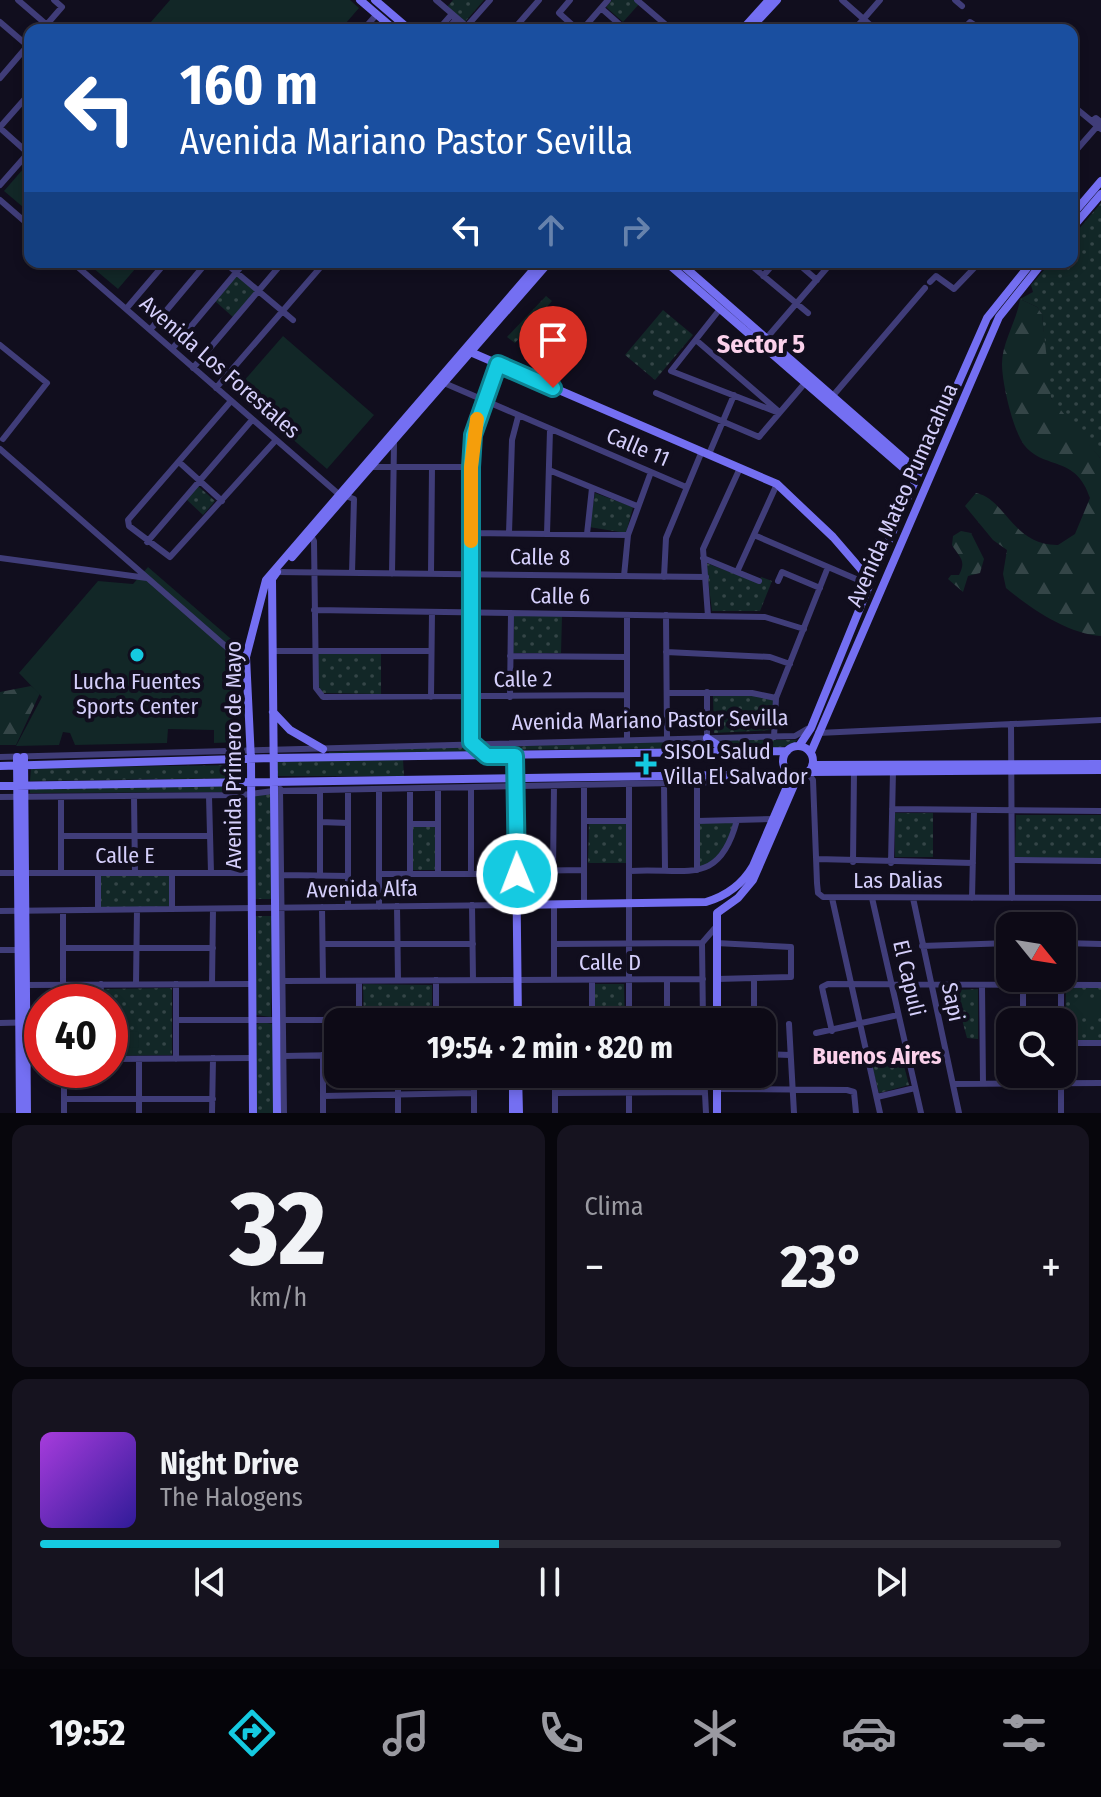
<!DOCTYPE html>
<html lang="es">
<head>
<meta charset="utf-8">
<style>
  :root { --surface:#0d0a16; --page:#16131f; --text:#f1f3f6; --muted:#9a9aa1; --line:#2d2b35; --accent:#15cae1 }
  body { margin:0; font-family:"Fira Sans Condensed",sans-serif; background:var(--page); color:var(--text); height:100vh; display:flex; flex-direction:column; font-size:30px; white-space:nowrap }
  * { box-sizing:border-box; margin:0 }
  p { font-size:26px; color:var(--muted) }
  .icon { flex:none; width:44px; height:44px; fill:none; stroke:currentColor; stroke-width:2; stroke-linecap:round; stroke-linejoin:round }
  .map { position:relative; height:1113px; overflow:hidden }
  .drawer { display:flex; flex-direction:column; gap:12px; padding:12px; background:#07060c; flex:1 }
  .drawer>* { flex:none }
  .banner { position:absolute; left:24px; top:24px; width:1054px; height:244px; border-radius:16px; box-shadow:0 4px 12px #0003,0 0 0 2px var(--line); background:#1a4fa0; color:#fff; overflow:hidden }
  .needle { width:52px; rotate:120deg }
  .controls { position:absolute; left:996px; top:912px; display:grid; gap:16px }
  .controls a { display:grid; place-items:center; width:80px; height:80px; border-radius:16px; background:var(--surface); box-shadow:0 4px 12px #0003,0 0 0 2px var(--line); font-size:40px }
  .speed { position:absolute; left:24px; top:984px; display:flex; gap:16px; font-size:40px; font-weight:700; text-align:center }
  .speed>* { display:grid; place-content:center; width:104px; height:104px; border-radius:50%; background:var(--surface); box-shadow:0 4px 12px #0003,0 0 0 2px var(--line); line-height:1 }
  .speed .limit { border:12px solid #d22; background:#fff; color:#111 }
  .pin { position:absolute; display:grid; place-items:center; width:68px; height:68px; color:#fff; margin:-82px -34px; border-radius:50% 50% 50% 0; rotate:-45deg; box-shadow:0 0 8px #0007 }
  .pin .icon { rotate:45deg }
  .me { position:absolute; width:88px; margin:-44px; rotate:359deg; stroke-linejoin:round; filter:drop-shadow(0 0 6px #0008) }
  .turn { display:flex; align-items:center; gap:28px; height:168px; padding:0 24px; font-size:36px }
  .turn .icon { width:104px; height:104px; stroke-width:2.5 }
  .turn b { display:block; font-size:56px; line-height:68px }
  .lanes { display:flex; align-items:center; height:76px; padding:0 24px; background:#0003; justify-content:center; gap:40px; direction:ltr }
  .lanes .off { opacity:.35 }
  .big { font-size:60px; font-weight:700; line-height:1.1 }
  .drawer .widget { flex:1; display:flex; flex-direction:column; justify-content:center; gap:12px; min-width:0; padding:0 28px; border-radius:16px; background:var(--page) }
  .drawer .dial { align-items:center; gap:0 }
  .dial b { font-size:104px; line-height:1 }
  .song { display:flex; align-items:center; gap:24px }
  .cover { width:96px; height:96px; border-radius:12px; background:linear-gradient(135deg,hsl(280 70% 55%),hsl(250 70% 35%)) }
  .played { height:8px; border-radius:4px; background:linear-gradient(90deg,var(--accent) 45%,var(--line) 45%) }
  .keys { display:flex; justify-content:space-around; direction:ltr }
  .heat { display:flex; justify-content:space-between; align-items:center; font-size:44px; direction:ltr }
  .drawer .tiles { flex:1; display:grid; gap:12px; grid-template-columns:1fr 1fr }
  .widget:last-child { grid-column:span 2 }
  .trip { position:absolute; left:324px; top:1008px; width:452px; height:80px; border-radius:16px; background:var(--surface); box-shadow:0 4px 12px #0003,0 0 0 2px var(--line); font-weight:700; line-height:80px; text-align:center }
  .tabs { display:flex; height:128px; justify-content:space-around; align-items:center; background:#050409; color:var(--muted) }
  .tabs .icon { width:56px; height:56px }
  .tabs .active { color:var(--accent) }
  .tabs b { font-size:36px; color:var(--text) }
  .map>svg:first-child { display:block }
</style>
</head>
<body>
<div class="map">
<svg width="1101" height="1113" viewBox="0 0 1101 1113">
  <defs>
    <pattern id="grass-dots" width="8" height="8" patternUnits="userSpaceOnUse" patternTransform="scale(2)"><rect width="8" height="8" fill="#122727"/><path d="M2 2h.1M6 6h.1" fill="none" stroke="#344547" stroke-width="1.8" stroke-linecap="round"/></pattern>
    <pattern id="forest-firs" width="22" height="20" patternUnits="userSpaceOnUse" patternTransform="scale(2)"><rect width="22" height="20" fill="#122727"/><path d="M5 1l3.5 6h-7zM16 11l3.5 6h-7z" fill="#344547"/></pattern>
  </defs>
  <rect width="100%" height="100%" fill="#110e1e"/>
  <path fill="url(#grass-dots)" d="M453,0H484L465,22L447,7Z
    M612,0H637L640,3L623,22L606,7Z
    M1101,203V459L1056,408L1049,393L1042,314L1037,307L1020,299L1033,292L1031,285L1051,262H1072V237Z
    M237,275L256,292L234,318L215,301Z
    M546,296L552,301L515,343L507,337Z
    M663,310L693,335L655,380L625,355Z
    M198,486L215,501L203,515L186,499Z
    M595,493L633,507L626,533L589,527Z
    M706,563L759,583L761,577L772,581L760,611H712Z
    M514,616H562L561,653H513Z
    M317,653H381V694L323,693L318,686Z
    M753,695L774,700L772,730L714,733L713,696Z
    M715,740H798C779,754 734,752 715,740Z
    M705,741L716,748L491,750L484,744Z
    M469,746L474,752L329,754V752Z
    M403,759L404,776H277V761Z
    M239,765L240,778L30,781L31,768Z
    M240,784V792L30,793V788Z
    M255,792H271L273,899H254Z
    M895,813H933V857H895Z
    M1016,815H1101V858H1015Z
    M734,822C727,845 723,859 700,867V823Z
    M589,824H627V863H588Z
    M436,825V870H413V826Z
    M170,875V908H100L99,876Z
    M254,916H272L271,1017L256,1015Z
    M363,984L432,985V1022H364Z
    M594,984H624L625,1022H594Z
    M1066,987L1101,988V1041H1065Z
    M172,988V1055L110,1056V1002H102V989Z
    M978,989V1039L967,1038L954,990Z
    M261,1022L273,1024L274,1113H255L256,1025Z
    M902,1058L909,1085L879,1093L872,1066Z"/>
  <path fill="url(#forest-firs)" d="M1020,299L1037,307L1042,314L1051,398L1101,459V636C1068,634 1031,609 1006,588L1003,574L1007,550L993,540L965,506L976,493C1005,498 1013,546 1058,545L1075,534L1090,498C1076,455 1045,470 1025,446C1013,431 1002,383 1002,364C1002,342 1017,321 1020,299Z
    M961,531L971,533L984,559L980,573L968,576L963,592L948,579L951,575H959C967,560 959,557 952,545L953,536Z
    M31,686L40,693L16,745H0V692Z"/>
  <path fill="#122727" d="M170,0H350L359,8L340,30H144Z
    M30,161V213L4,191Z
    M86,262H141L118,289Z
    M283,336L374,415L327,469L236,390Z
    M148,567L238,645L240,742L214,743V730L168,729L167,743L75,745L70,733L63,732L59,745L16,746L42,697L19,673L98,581L133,584Z
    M1074,1001H1101V1018H1074Z
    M110,1031L139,1032L138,1048L110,1047Z"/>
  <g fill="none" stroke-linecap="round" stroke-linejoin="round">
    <path stroke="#403d79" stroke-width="6" d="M18,0L47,25
      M436,0L471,30
      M570,0L559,13L578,30
      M637,0L672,30
      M842,0L876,30
      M955,0L962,6
      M601,8L626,30
      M0,22L28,46
      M467,26L490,0
      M42,30L62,7L54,0
      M363,30L377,14
      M438,30L452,14
      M447,30L457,18
      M513,30L539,0
      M582,30L608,0
      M854,30L880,0
      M962,30L970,22L982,30
      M0,78L30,43
      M1072,105L1101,129
      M0,127L30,93
      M0,128L28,153
      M1072,155L1101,122L1096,118L1092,121
      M0,185L30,151
      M0,200L30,226
      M72,262L342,497
      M224,262L293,320
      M747,262L808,313
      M796,262L817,280
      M763,276L775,262
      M930,282L936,276L954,289L980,262
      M126,309L166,262
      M720,309L671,371L779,413
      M150,330L207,262
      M696,340L777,410
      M764,341L832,262
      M0,345L47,383L3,439
      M172,349L245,262
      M193,368L283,262
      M444,383L686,487
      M216,388L325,262
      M656,393L759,437L805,383
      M831,398L925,288
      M231,401L128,520L129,526L170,557L276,440
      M0,449L247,665
      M709,454L734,395
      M179,462L222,501
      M373,467H471
      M549,470L637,506
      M343,495L354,499L352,573
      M471,533L628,535
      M509,533L512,440L518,417
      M310,534L314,541L316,688L323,697L627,695
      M547,534L550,430
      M587,534L592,488
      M754,535L870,585
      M147,542L252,420
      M0,558L147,578
      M703,558L759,581
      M276,572L706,577
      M737,572L777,484
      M392,574L394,443
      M431,574L432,467
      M624,576L628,535L651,472
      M664,577L666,538L702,451
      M778,581L782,572L820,588
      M314,610L765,617L804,629
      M666,615L667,738
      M708,616L703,549L740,468
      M272,651H431
      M666,652L770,657L790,664
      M510,656L627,657
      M707,692V738
      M667,693H752L776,698
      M431,697L432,612
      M510,697L511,613
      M1011,724L1012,898
      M818,733L1101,720
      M774,737L776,698L828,567
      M627,738V615
      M471,742V467L473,435L498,364
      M0,757L795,736L807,729
      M808,773L813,780L817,883L818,893L823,897L1101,898
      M697,783V870
      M664,784L665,869
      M629,785V1022
      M584,786V904
      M280,789L284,1113
      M410,789V874
      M320,790V875
      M348,790V907
      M134,796L135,873
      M209,796L211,873
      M0,797L242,795L273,791L776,781L790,775
      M892,809L1101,811
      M584,821H629
      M697,821L773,819
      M320,822L348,823
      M410,824H438
      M61,836H210
      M817,859L973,863
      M1012,860L1101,861
      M853,862L854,772
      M891,863L893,771
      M517,871L584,870
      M553,871L554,786
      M630,871C686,867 719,888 737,820
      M0,873H251
      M61,873V797
      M98,873V910
      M379,874H511
      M438,874V788
      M471,874V788
      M282,875L348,876
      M832,898L880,1113
      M872,898L921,1113
      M913,898L959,1113
      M972,898L974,810
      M554,904V980
      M472,905L473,980
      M397,906L398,980
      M322,907L323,981
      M379,907V789
      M172,909V873
      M0,911L512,905
      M716,943L791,947V977L717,979
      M1062,943L1101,944
      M323,944H473
      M554,944L702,943
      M922,946L1010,943
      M63,948H213
      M0,950H21
      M1023,978V1022
      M517,980L703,979
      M592,980V1022
      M754,980V1022
      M284,981L512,980
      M136,984L137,910
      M212,984L213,909
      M25,985L252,984
      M63,985V911
      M982,985L983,1084
      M1061,985V1022
      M100,1002L101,984
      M436,1018H512
      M518,1018L592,1017
      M176,1020H359
      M436,1021V980
      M359,1022V981
      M667,1022V980
      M703,1022L702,943L715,928
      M0,1023L42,1022
      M789,1024L794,1113
      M832,1031L823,992L822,987L828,984L1101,985
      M816,1033L898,1015
      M1062,1043H1101
      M762,1054L790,1055
      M284,1056L338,1055
      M27,1059H42
      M110,1059L253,1058
      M176,1059V984
      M909,1061L946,1052
      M869,1064L907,1054
      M64,1070V1113
      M398,1074V1113
      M474,1074V1113
      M555,1074V1113
      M704,1074L706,1113
      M1061,1074V1113
      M953,1084L1101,1083
      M717,1089L847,1090L854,1092L856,1113
      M555,1093L704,1092
      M323,1096L474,1093
      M877,1097L915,1088
      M64,1099H213
      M139,1113V1059
      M212,1113L213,1058
      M323,1113V1055
      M629,1113V1074"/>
    <path stroke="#746ff2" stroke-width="8" d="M360,0L395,30
      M375,0L410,30
      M742,30L769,0
      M749,30L777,0
      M1072,215L1101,181
      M1072,228L1101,194
      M666,262L916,479
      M679,262L919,472
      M468,351L777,484L833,537L871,581
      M292,557L549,262
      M273,712L290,730L323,749
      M707,738L728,752
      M471,742L486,756
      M783 761a15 15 0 1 1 30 0a15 15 0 1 1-30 0Z
      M799,746L811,728L871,581L987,318L1032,262
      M811,752L999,317L1043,262
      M515,756L518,1022
      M17,757L20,1113
      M24,757L27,1113
      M813,765L1101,764
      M0,766L273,758L787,751
      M809,772L1101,770
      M0,786L789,774
      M512,905L706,902C726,896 742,885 753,866L792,775
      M717,1022V913L738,898L753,880L798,776
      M513,1074V1113
      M518,1074L519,1113
      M253,1113L251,760L246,657L266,580L540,262
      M277,1113L272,579L277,572
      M717,1113V1074"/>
  </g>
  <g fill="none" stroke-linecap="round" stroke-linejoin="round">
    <defs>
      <path id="route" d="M517,874L515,756H487L471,742V467L473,435L498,364L553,388"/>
    </defs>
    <use href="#route" stroke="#0e8392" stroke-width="20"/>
    <use href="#route" stroke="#15cae1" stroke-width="14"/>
    <path stroke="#f59e0b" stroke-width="14" d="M471,541V467L477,419"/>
  </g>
  <g fill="#15cae1" stroke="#110e1e" stroke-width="3">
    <circle cx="137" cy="655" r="8"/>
    <path d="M642 752h8v8h8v8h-8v8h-8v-8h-8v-8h8z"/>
  </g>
  <g text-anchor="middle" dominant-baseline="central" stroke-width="8" stroke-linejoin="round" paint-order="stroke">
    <g font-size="22" fill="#d5cffb" stroke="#110e1e">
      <text transform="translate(220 367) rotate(41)">Avenida Los Forestales</text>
      <text transform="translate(638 447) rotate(23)">Calle 11</text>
      <text transform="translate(902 495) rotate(-66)">Avenida Mateo Pumacahua</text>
      <text transform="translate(540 557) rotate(1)">Calle 8</text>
      <text transform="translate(560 596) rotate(1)">Calle 6</text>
      <text transform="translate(523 679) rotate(-1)">Calle 2</text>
      <text transform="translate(650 720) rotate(-1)">Avenida Mariano Pastor Sevilla</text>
      <text transform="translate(233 755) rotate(-90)">Avenida Primero de Mayo</text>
      <text x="125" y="855">Calle E</text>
      <text x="898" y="880">Las Dalias</text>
      <text transform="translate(362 889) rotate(-1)">Avenida Alfa</text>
      <text x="610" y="962">Calle D</text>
      <text transform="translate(909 978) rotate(77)">El Capuli</text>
      <text transform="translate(953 1002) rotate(78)">Sapi</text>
    </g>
    <g font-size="22" fill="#d5cffb" stroke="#110e1e">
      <text x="137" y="681">Lucha Fuentes<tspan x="137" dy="25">Sports Center</tspan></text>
      <text x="664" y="751" text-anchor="start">SISOL Salud<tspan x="664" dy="25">Villa El Salvador</tspan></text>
    </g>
    <g font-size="24" font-weight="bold" fill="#fbd1eb" stroke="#110e1e">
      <text x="877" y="1056">Buenos Aires</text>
    </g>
    <g font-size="26" font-weight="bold" fill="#fbd1eb" stroke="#110e1e">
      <text x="761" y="344">Sector 5</text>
    </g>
  </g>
</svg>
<div class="controls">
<a><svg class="needle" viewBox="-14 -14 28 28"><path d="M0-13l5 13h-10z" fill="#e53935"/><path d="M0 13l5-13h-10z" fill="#9a9aa1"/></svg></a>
<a><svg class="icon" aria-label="search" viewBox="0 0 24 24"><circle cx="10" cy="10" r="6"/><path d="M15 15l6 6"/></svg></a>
</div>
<div class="speed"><div class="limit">40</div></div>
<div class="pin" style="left:553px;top:388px;background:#d93025"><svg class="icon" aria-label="arrive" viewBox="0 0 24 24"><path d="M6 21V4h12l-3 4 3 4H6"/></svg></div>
<svg class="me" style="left:517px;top:874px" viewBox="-20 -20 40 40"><circle r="17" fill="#15cae1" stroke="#fff" stroke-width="3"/><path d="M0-11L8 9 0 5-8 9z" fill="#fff"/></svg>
<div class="trip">19:54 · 2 min · 820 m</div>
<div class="banner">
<div class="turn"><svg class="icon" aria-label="left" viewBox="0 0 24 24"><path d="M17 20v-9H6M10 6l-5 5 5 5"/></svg><div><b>160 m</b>Avenida Mariano Pastor Sevilla</div></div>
<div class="lanes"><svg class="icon" aria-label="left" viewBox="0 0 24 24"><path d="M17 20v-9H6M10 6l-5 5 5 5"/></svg><svg class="icon off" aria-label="ahead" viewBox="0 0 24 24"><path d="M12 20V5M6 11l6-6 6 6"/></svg><svg class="icon off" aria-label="right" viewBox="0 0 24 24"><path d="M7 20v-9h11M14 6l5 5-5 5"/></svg></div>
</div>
</div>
<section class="drawer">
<div class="tiles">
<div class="widget dial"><b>32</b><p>km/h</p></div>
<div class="widget"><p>Clima</p>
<div class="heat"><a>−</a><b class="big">23°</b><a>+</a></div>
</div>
<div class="widget">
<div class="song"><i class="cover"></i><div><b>Night Drive</b><p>The Halogens</p></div></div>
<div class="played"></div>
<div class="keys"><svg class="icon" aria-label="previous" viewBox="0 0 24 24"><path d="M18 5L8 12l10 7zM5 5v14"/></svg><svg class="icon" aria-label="pause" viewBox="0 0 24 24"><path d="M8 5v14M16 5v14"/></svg><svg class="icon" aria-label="next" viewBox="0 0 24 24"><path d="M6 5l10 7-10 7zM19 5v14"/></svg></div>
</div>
</div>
</section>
<nav class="tabs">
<b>19:52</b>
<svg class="icon active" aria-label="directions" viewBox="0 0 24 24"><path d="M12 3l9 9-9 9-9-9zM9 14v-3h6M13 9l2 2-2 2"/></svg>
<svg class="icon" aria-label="music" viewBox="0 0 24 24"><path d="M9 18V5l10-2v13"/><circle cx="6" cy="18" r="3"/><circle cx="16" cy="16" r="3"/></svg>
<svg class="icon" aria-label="phone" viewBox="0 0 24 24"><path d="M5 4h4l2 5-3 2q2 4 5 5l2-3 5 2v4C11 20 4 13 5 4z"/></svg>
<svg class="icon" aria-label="climate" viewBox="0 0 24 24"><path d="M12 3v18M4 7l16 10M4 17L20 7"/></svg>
<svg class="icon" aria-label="car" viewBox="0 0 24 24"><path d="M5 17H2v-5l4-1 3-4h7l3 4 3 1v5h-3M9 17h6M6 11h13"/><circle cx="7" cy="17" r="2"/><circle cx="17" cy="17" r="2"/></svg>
<svg class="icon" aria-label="filters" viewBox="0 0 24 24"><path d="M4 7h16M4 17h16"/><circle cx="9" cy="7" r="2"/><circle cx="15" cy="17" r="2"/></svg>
</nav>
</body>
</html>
